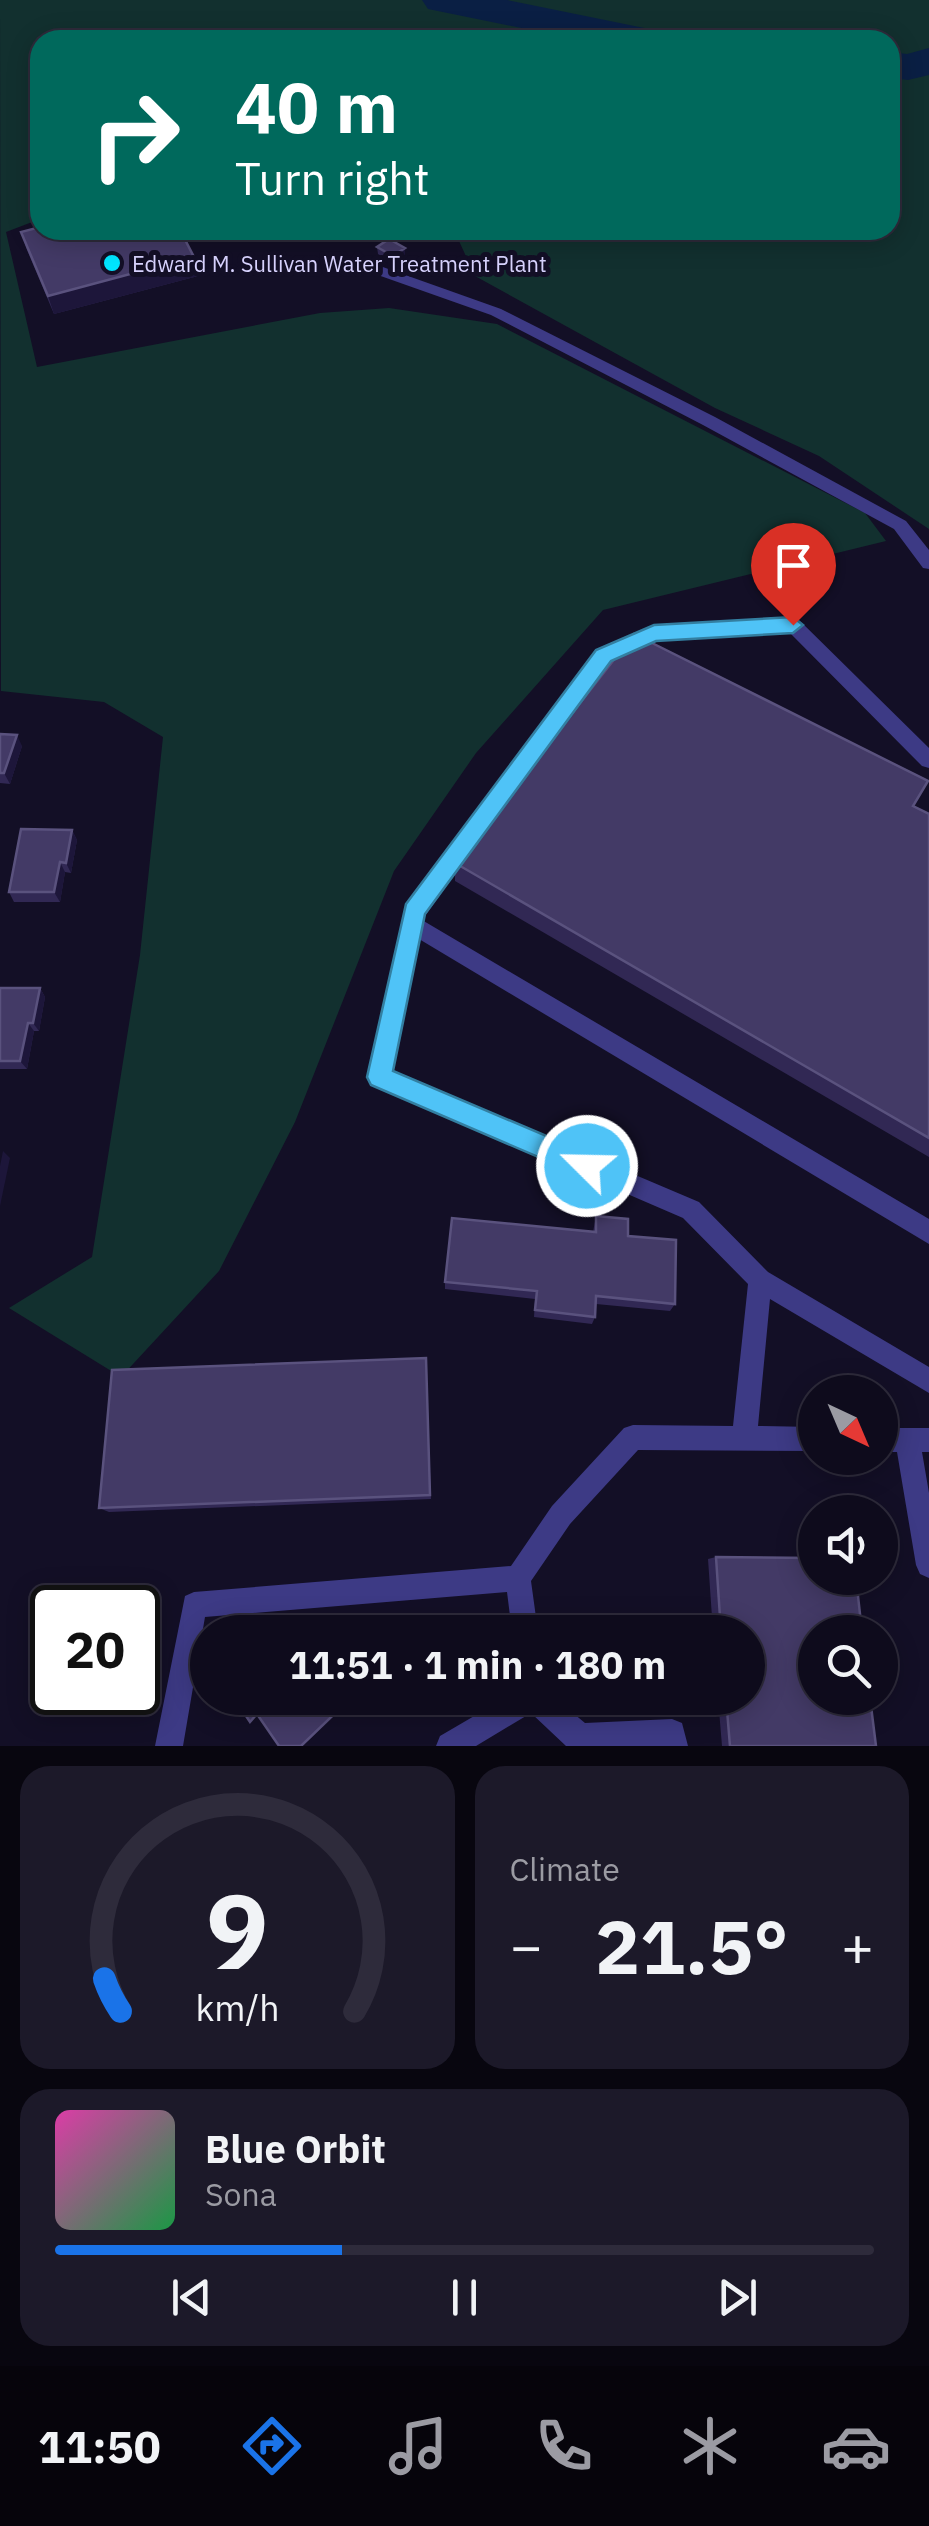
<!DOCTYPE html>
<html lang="en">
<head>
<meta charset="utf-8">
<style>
  :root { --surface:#0e0b1c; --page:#1c1929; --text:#f1f3f6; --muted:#9b9ba3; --line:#2e2b3b; --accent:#1a73e8 }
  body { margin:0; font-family:"IBM Plex Sans",sans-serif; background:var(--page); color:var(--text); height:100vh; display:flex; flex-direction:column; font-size:38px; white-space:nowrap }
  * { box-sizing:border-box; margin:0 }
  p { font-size:32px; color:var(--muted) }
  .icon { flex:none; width:55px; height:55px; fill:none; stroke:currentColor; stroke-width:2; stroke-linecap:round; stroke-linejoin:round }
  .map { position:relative; height:1746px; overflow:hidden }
  .details { display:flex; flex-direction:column; gap:20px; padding:20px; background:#08060f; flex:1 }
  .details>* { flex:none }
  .banner { position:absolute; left:30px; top:30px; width:870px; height:210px; border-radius:30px; box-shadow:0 5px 25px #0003,0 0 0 2px var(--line); background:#00695c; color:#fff; overflow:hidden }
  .needle { width:65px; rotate:136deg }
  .tools { position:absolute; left:798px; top:1375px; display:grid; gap:20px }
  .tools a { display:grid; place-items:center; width:100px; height:100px; border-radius:50%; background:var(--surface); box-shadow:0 5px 25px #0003,0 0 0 2px var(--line); font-size:50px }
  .speed { position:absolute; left:30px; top:1585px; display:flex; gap:20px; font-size:50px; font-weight:700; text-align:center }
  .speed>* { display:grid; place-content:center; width:130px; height:130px; border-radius:50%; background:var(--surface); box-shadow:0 5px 25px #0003,0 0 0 2px var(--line); line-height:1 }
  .speed .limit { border:5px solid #111; border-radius:15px; background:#fff; color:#111 }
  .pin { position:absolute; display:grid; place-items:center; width:85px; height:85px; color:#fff; margin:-102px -42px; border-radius:50% 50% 50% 0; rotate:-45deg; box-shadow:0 0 10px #0007 }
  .pin .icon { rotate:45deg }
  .me { position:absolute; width:110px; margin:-55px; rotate:293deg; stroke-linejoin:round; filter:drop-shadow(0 0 8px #0008) }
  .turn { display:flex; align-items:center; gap:35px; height:210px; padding:0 40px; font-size:45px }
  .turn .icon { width:130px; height:130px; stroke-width:2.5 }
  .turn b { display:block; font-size:70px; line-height:85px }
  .big { font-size:75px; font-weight:700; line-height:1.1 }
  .details .widget { flex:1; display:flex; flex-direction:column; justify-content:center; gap:15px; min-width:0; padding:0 35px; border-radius:30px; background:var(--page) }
  .details .dial { align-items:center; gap:0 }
  .dial svg { height:260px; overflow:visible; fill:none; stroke:var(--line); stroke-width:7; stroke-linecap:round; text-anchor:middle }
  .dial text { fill:var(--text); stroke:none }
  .song { display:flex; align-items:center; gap:30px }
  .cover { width:120px; height:120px; border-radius:15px; background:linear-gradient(135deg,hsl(320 70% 55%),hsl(140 70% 35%)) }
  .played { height:10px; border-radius:5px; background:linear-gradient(90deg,var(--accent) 35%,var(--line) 35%) }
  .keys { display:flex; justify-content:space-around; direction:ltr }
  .heat { display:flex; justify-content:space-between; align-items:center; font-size:55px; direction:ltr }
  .details .tiles { flex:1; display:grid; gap:20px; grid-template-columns:1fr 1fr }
  .widget:last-child { grid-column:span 2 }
  .trip { position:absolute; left:190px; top:1615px; width:575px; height:100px; border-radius:50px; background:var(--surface); box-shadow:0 5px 25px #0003,0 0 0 2px var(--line); font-weight:700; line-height:100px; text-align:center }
  .menu { display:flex; height:160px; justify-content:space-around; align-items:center; background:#06040b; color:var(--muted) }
  .menu .icon { width:70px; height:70px }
  .menu .current { color:var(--accent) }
  .menu b { font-size:45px; color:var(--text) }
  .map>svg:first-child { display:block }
</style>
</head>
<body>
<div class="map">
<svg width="929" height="1746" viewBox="0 0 929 1746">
  <rect width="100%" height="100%" fill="#130f26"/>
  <path fill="#12302f" d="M0,0H929V529L819,456L715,408L475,276L454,230H890V40H40V219L6,232L37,367L320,313L389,308L497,324L865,513L886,541L603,610L476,753L394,871L295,1122L219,1271L121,1377L9,1308L92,1257L140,955L163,737L104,702L1,691Z"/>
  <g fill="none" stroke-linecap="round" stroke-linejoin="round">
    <path fill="#0a1f44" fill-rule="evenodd" d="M422,0H507L659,31L665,40H580L428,9Z
      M929,48V75L908,80L890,78V52L907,54Z"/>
    <path fill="#3d3a85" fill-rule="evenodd" d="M380,266L501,309L715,417L906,521L929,550V569L923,568L894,529L703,425L491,315L375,274L373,271Z
      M793,618L799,620L929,748V768L922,766L789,632L656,640L609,661L422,920L929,1219V1244L419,939L392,1072L699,1202L768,1272L929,1367V1393L770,1299L758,1426L815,1427V1451L638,1450L570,1524L531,1581L538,1632H512L507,1592L205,1617L183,1746H155L185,1596L194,1592L511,1566L552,1506L624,1428L633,1425L733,1426L748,1284L683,1218L372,1084L369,1077L407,905L597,651L654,626Z
      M880,1428H929V1452H922L929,1493V1578L920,1574L916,1565L897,1452H880Z
      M505,1698H555L585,1723L672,1719L682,1723L688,1746H566L531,1713L476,1746H436L440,1736Z"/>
  </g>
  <path fill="#312854" d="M21,232L194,257L198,276L54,314L27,250Z
    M377,247L405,248V255L393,263L378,254Z
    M0,734L22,746L10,784L0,783Z
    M914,806L929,814V1157L455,881V863Z
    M72,830L77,840L71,873L65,872L60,902H14L9,892Z
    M0,988H40L45,997L39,1031H34L27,1069H0Z
    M596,1216L628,1236L675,1304L670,1311L596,1304L595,1317L592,1324L534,1317L535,1299L445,1289V1282L593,1232Z
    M426,1358L431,1499L109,1512L99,1508Z
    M716,1557L876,1746H722L718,1698H748V1632H713L708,1559Z"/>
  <path fill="#1d163a" d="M405,248V255L393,263V256Z
    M194,257L198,276L54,314L48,296Z
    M17,735L22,746L10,784L4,773Z
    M72,830L77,840L71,873L66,863Z
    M60,862L65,872L60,902L54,892Z
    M40,988L45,997L39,1031L33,1023Z
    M28,1023L34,1031L27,1069L20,1061Z
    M3,1151L10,1158L0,1206V1166Z"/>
  <path fill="#433a66" stroke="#5a527e" stroke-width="2.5" d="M40,227V230H180L194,257L48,296L21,232Z
    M389,239L405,248L393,256L377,247Z
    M634,634L928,781L913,806L929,814V1138L455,863Z
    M0,734L17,735L4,773H0Z
    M21,829L72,830L66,863L60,862L54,892H9Z
    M0,988H40L33,1023H28L20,1061H0Z
    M596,1216L628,1219V1236L676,1240L675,1304L596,1296L595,1317L535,1310L537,1291L445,1282L452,1218L596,1232Z
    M426,1358L430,1495L99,1508L112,1370Z
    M716,1557L815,1558V1578H856L862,1632H815V1698H870L876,1746H730L726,1698H748V1632H721Z
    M354,1616L366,1632H337Z
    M250,1698H351L301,1746H279L257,1714L250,1722L240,1707Z"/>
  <path fill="#4fc3f7" stroke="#337fa1" stroke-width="2.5" d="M793,617L803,625L793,633L656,641L611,661L425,914L393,1071L596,1157L600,1166L596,1175L587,1178L371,1085L367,1077L406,904L596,650L654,625Z"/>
  <circle fill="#00e5ff" stroke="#130f26" stroke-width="4" cx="112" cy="263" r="10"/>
  <g text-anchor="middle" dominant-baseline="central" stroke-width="10" stroke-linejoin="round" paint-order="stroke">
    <g font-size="22" fill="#d9d4ff" stroke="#130f26" text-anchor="start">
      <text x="132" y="263">Edward M. Sullivan Water Treatment Plant</text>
    </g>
  </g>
</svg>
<div class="tools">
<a><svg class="needle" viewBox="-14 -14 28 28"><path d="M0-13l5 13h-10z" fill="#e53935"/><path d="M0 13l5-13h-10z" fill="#9b9ba3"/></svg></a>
<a><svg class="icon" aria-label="sound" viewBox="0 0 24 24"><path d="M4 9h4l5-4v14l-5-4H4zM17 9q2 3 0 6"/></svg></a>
<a><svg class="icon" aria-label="search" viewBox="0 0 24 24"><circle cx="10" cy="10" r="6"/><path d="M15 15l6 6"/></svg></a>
</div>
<div class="speed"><div class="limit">20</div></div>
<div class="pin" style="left:793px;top:625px;background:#d93025"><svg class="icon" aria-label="arrive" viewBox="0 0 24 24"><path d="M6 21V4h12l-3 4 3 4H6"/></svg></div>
<svg class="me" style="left:587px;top:1166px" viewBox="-20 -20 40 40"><circle r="17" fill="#4fc3f7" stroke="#fff" stroke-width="3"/><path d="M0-11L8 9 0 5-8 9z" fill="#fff"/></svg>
<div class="trip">11:51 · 1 min · 180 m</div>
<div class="banner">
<div class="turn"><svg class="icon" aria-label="right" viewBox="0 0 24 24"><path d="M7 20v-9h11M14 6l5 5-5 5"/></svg><div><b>40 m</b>Turn right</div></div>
</div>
</div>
<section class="details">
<div class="tiles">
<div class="widget dial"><svg viewBox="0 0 100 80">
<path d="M14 69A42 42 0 1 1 86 69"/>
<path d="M14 69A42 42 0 0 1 9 59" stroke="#1a73e8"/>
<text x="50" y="56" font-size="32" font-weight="700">9</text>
<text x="50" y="72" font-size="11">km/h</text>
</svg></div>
<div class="widget"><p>Climate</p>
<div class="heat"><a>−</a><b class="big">21.5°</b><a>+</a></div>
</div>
<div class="widget">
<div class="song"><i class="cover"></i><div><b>Blue Orbit</b><p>Sona</p></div></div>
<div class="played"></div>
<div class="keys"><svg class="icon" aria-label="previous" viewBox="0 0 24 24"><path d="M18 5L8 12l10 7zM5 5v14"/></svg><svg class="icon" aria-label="pause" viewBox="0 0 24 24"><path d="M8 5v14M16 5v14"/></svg><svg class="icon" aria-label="next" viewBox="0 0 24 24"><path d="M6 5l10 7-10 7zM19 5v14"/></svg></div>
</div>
</div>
</section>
<nav class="menu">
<b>11:50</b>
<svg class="icon current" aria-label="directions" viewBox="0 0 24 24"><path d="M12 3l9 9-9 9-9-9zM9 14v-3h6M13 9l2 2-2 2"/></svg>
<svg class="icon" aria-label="music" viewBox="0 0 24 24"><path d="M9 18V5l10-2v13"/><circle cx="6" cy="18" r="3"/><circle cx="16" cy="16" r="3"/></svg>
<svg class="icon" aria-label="phone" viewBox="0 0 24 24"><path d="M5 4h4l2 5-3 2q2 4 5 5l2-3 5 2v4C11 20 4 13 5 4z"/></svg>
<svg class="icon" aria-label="climate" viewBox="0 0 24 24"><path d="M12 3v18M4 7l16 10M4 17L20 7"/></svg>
<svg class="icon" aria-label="car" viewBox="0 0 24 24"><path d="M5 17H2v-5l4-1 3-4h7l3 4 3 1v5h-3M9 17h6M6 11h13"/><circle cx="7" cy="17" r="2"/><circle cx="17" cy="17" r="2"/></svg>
</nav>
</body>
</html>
